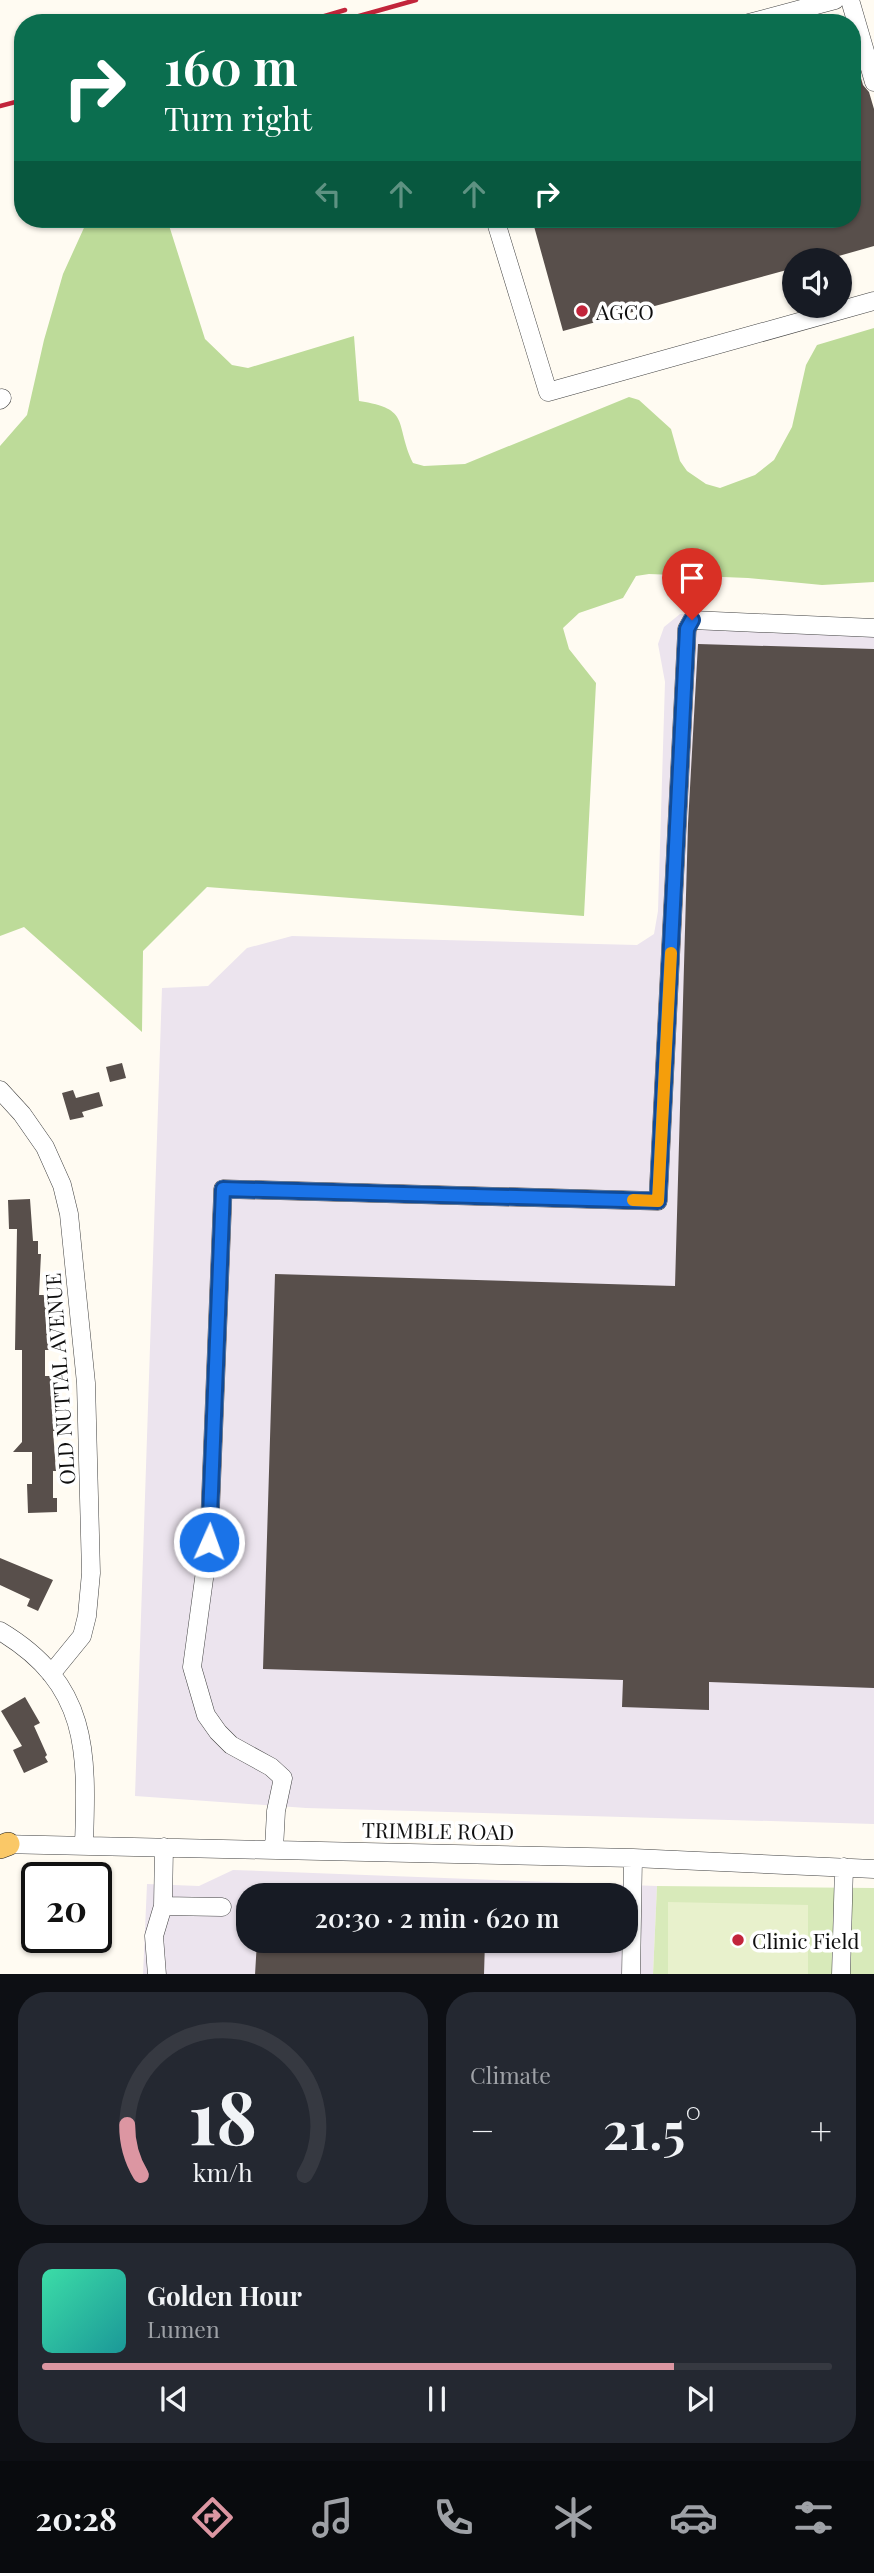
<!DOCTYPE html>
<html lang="en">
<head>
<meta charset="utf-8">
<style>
  :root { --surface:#171b24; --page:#242831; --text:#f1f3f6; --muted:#9ea1a6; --line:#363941; --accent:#dc96a2 }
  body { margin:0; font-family:"Playfair Display",serif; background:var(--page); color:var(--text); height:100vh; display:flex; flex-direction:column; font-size:26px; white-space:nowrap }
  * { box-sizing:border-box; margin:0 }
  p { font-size:23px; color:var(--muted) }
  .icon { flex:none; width:38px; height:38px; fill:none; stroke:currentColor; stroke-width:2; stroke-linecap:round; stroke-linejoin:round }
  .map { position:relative; height:1974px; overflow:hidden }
  .panel { display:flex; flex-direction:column; gap:18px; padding:18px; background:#0d0f14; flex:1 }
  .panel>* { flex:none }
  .hud { position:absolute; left:14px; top:14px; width:847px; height:214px; border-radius:28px; box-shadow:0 2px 5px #0004; background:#0b6e4f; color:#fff; overflow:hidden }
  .controls { position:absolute; left:782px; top:248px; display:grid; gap:14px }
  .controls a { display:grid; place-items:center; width:70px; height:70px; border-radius:50%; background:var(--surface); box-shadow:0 2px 5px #0004; font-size:35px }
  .speed { position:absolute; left:21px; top:1862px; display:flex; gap:14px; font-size:35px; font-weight:700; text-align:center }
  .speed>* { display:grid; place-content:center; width:91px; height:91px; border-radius:50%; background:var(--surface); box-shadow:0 2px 5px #0004; line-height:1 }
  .speed .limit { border:4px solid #111; border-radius:10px; background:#fff; color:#111 }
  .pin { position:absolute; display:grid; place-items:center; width:60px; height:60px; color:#fff; margin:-72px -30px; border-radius:50% 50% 50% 0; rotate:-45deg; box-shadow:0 0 7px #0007 }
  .pin .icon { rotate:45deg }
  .me { position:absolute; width:77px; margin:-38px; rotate:2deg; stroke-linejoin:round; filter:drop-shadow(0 0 5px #0008) }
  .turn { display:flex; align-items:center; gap:24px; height:147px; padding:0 35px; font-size:32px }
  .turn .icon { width:91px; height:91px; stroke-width:2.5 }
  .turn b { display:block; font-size:49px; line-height:60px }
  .lanes { display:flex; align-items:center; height:66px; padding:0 35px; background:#0003; justify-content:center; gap:35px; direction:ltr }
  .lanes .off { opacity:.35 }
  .big { font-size:52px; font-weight:600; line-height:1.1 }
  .panel .widget { flex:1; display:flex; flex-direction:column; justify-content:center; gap:10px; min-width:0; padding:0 24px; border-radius:28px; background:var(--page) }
  .panel .dial { align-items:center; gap:0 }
  .dial svg { height:182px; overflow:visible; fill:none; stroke:var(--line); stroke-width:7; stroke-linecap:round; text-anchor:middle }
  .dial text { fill:var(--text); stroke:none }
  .song { display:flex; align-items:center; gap:21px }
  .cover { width:84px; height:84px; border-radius:10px; background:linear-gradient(135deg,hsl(160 70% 55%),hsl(180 70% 35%)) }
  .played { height:7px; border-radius:4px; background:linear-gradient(90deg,var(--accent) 80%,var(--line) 80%) }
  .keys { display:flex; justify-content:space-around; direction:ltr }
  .heat { display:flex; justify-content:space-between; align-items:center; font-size:38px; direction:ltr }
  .panel .tiles { flex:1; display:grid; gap:18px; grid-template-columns:1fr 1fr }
  .widget:last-child { grid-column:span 2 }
  .trip { position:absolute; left:236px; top:1883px; width:402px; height:70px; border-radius:28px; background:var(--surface); box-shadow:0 2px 5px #0004; font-weight:600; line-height:70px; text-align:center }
  .tab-bar { display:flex; height:112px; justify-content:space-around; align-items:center; background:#090b0e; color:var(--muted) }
  .tab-bar .icon { width:49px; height:49px }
  .tab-bar .selected { color:var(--accent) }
  .tab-bar b { font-size:32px; color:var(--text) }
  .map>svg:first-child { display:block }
</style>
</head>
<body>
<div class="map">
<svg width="874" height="1975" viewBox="0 0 874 1975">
  <rect width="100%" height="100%" fill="#fffbf2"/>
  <path fill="#ece4ee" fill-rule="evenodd" d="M699,613L874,623V1824L306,1808L135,1796L162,988L208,986L247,948L292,936L637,945L654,934L658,911L665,682L658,644L664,627L680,614Z
    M233,1870L657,1886L653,1974L143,1975L147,1884L199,1886ZM248,1895H626V1941H248Z"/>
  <path fill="#d8eaba" d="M657,1886L874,1888V1974L653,1975Z"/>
  <path fill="#bddb99" d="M88,219H167L205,339L232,365L248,368L354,336L359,401C412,409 394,423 413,463L424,466L465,464L629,397L639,400L671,429L680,461L687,471L706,484L720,488L755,475L774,460L792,427L806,365L817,345L874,328V582L822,585L748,578L649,574L636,576L623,598L579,613L563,628L569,649L596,683L584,916L207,887L143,951L142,1032L24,927L0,936V446L27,415L44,340L63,274Z"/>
  <path fill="#e8f1cc" d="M668,1902L808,1905V1974H668Z"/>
  <path fill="#584f4b" d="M852,48L863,85L869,92L874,109V246L821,261H794V268L563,331L532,219H852Z
    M698,644L874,649V1688L709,1682V1710L622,1707L623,1680L263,1669L275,1274L675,1286L688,824Z
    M122,1063L126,1078L110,1082L106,1067Z
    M73,1090L76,1098L99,1092L103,1106L82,1112L84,1117L70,1120L62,1093Z
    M30,1199L33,1241H38V1254H41L39,1295H47L46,1323L48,1336H51V1350H45V1376H52V1404L54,1417L57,1416V1431H53L56,1471H53V1498H57V1512L28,1513L27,1484H32V1452H13L22,1442V1350H15L17,1229H9L8,1200Z
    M0,1558L53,1580L38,1611L27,1606L30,1599L0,1585Z
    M25,1697L40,1723L34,1726L47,1755L45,1757L48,1762L24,1773L13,1750L22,1746L1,1711Z
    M257,1941H485L484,1975H255Z"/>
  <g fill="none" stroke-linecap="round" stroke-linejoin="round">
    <defs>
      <path id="minor" d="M850,0L874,82
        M749,23L835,0
        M495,219L548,392L874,301
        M0,400L2,398
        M0,1090L22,1114L45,1147L62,1185L69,1214L86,1383L91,1573L87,1616L82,1636L51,1674
        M0,1631C90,1685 87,1752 84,1845
        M0,1844L633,1858L874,1869
        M164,1847L163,1906L222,1907
        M274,1849L276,1811L283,1778L271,1767L231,1745L218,1732L206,1715L192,1667L209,1542L223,1189L658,1201L687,629L692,620L874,628
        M157,1975L154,1936L163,1906
        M631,1975L633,1858
        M841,1975L844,1867"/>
      <path id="major" d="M0,1847L8,1844"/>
    </defs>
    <use href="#minor" stroke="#424242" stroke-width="19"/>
    <use href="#major" stroke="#202020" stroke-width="24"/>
    <use href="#minor" stroke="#fff" stroke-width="18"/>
    <use href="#major" stroke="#fac867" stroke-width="23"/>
    <path stroke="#c2253b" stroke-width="4.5" d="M301,23L345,10
      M334,23L416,0
      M0,106L23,100"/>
  </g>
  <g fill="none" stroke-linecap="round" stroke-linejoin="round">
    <defs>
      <path id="route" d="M209,1542L223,1189L658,1201L687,629L692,620"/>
    </defs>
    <use href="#route" stroke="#114b97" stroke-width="18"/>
    <use href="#route" stroke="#1a73e8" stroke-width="12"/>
    <path stroke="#f59e0b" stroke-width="12" d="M633,1200L658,1201L671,953"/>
  </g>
  <g fill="#c2253b" stroke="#fff" stroke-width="2.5">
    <circle cx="582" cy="311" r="7"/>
    <circle cx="738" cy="1940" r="7"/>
  </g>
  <g text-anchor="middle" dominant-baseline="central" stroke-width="7" stroke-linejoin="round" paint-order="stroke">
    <g font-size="21" fill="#0f0f0f" stroke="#fff" text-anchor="start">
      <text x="596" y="311">AGCO</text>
      <text x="752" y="1940">Clinic Field</text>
    </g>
    <g font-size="21" fill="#0f0f0f" stroke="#fff">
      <text transform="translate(59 1379) rotate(-94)">OLD NUTTAL AVENUE</text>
      <text transform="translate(438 1830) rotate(1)">TRIMBLE ROAD</text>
    </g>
  </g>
</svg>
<div class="controls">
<a><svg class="icon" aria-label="sound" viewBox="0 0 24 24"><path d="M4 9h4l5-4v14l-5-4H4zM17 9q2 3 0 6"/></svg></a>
</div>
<div class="speed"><div class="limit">20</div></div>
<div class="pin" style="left:692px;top:620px;background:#d93025"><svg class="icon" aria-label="arrive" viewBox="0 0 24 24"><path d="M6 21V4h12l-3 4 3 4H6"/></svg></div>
<svg class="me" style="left:209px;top:1542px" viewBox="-20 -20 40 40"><circle r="17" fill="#1a73e8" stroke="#fff" stroke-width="3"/><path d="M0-11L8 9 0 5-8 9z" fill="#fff"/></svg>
<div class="trip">20:30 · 2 min · 620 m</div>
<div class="hud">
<div class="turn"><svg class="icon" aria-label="right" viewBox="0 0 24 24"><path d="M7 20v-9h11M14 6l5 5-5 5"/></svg><div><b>160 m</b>Turn right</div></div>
<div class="lanes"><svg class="icon off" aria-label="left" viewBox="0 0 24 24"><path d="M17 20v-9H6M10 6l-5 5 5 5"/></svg><svg class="icon off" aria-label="ahead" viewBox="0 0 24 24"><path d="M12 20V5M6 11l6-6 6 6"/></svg><svg class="icon off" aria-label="ahead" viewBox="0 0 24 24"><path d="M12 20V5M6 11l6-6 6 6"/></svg><svg class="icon" aria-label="right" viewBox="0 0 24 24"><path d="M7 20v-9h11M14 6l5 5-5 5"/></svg></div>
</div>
</div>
<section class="panel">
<div class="tiles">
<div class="widget dial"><svg viewBox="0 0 100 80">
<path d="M14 69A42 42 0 1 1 86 69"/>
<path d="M14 69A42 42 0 0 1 8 47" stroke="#dc96a2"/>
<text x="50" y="56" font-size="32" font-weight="700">18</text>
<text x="50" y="72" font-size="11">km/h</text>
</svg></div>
<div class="widget"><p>Climate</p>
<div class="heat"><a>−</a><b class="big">21.5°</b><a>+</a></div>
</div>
<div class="widget">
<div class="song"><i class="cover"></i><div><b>Golden Hour</b><p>Lumen</p></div></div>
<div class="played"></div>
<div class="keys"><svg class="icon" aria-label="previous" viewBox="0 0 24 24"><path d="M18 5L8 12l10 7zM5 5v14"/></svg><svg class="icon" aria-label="pause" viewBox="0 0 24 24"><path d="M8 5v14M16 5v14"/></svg><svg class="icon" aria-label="next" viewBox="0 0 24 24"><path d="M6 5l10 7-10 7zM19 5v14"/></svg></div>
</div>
</div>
</section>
<nav class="tab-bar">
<b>20:28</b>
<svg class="icon selected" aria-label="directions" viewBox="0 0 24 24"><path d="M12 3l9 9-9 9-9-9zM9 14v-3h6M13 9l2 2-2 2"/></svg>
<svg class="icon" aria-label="music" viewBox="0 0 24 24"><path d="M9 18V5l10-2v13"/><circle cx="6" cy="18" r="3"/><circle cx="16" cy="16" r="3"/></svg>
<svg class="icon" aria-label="phone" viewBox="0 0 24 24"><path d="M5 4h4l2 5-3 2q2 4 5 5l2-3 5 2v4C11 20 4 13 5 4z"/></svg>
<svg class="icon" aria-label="climate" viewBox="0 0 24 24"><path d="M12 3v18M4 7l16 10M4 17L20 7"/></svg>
<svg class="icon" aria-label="car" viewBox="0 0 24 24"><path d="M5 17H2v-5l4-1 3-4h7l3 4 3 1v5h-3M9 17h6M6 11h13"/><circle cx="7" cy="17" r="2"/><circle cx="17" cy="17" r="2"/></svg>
<svg class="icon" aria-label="filters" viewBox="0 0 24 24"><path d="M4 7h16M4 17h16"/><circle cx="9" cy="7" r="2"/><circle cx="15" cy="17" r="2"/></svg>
</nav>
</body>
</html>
